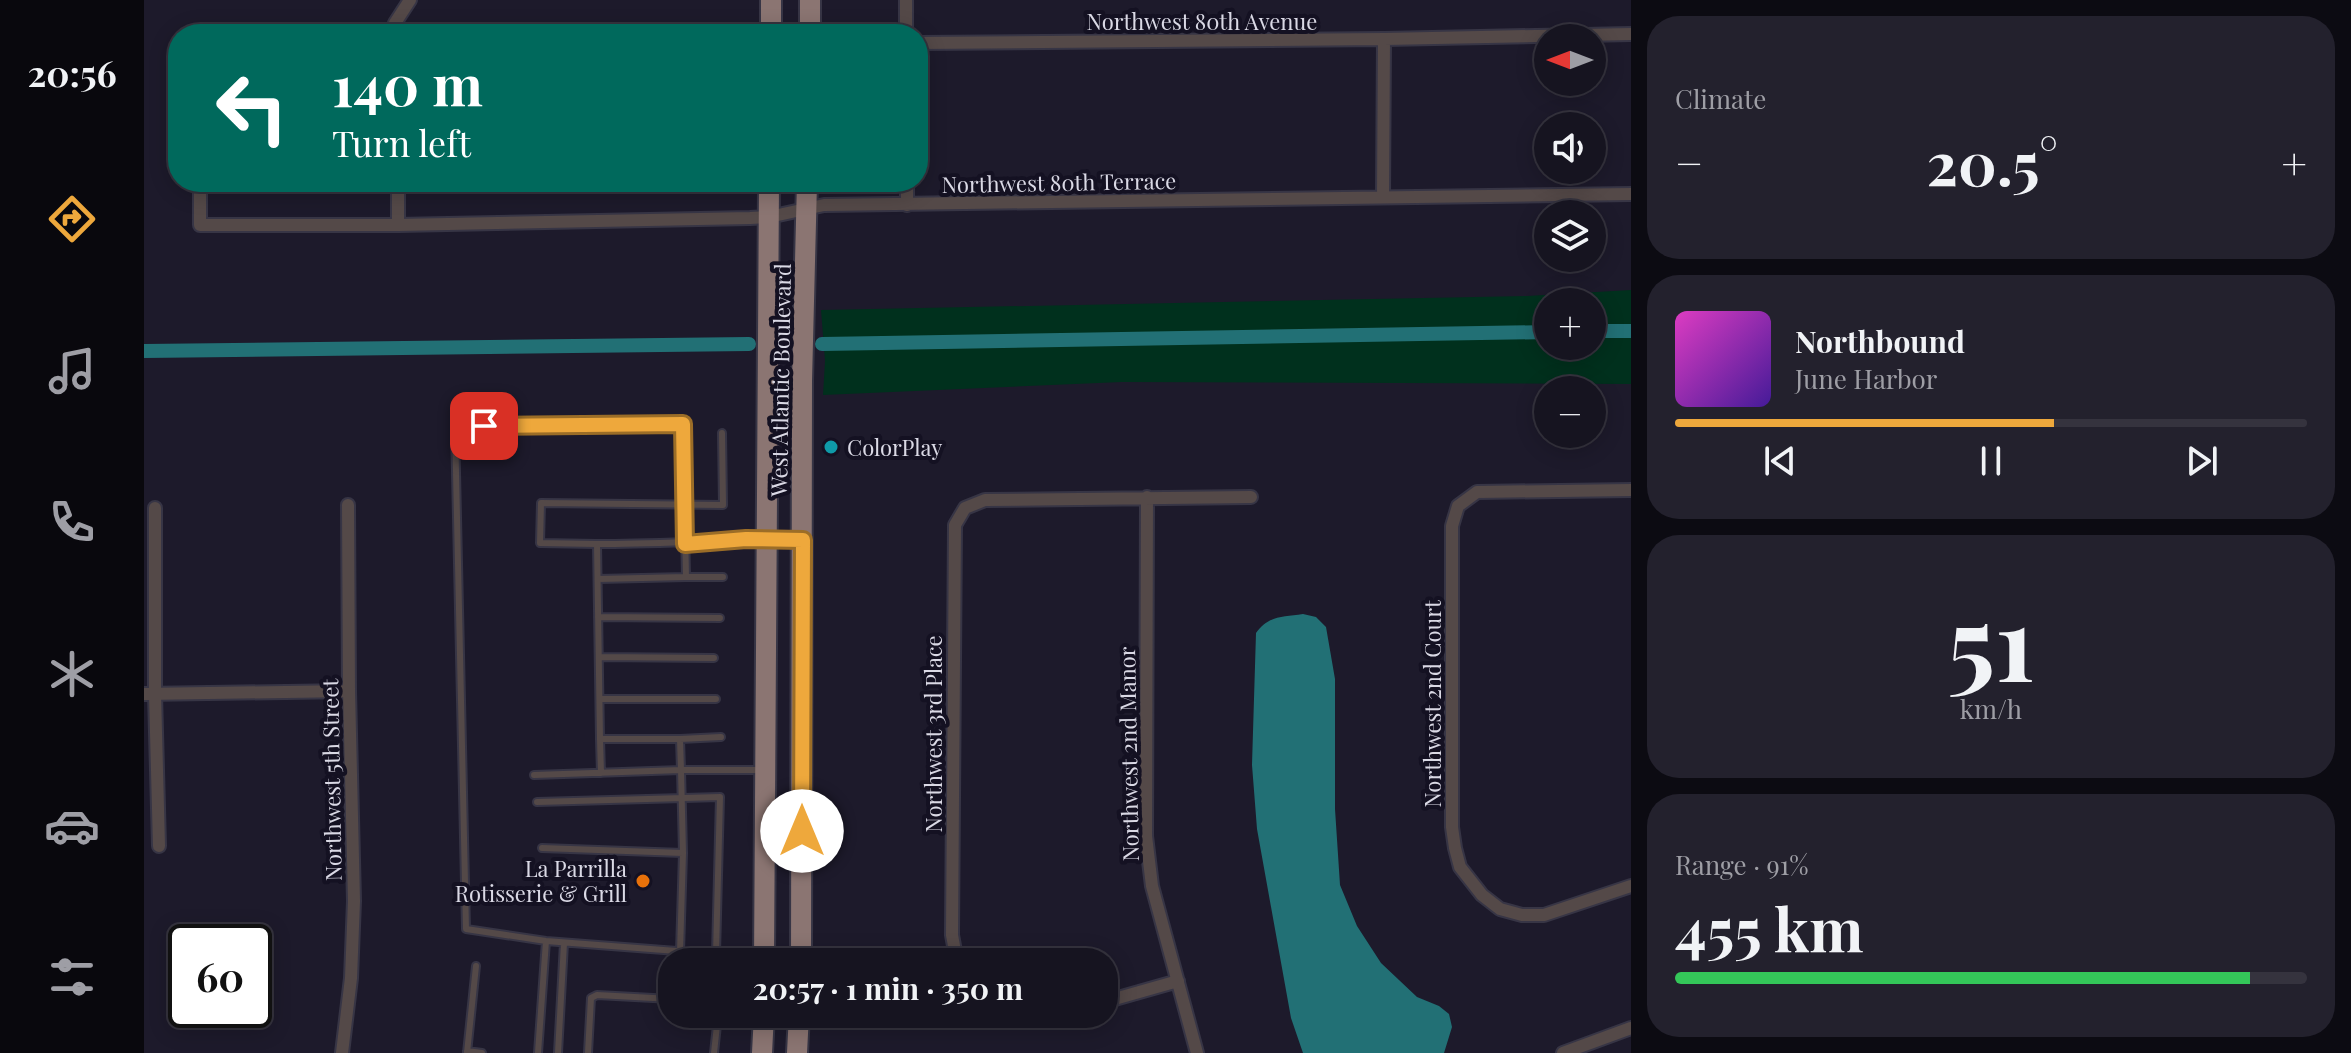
<!DOCTYPE html>
<html lang="en">
<head>
<meta charset="utf-8">
<style>
  :root { --surface:#161420; --page:#23212d; --text:#f1f3f6; --muted:#9e9ea5; --line:#35333e; --accent:#eea83c }
  body { margin:0; font-family:"Playfair Display",serif; background:var(--page); color:var(--text); height:100vh; display:flex; flex-direction:column; font-size:30px; white-space:nowrap }
  * { box-sizing:border-box; margin:0 }
  p { font-size:26px; color:var(--muted) }
  .icon { flex:none; width:44px; height:44px; fill:none; stroke:currentColor; stroke-width:2; stroke-linecap:round; stroke-linejoin:round }
  .map { position:relative; flex:1; overflow:hidden }
  .details { display:flex; flex-direction:column; gap:16px; padding:16px; background:#0c0b12; width:720px }
  .details>* { flex:none }
  .hud { position:absolute; left:24px; top:24px; width:760px; height:168px; border-radius:32px; box-shadow:0 4px 20px #0003,0 0 0 2px var(--line); background:#00695c; color:#fff; overflow:hidden }
  .needle { width:52px; rotate:270deg }
  .controls { position:absolute; left:1390px; top:24px; display:grid; gap:16px }
  .controls a { display:grid; place-items:center; width:72px; height:72px; border-radius:50%; background:var(--surface); box-shadow:0 4px 20px #0003,0 0 0 2px var(--line); font-size:40px }
  .speed { position:absolute; left:24px; top:924px; display:flex; gap:16px; font-size:40px; font-weight:700; text-align:center }
  .speed>* { display:grid; place-content:center; width:104px; height:104px; border-radius:50%; background:var(--surface); box-shadow:0 4px 20px #0003,0 0 0 2px var(--line); line-height:1 }
  .speed .limit { border:4px solid #111; border-radius:12px; background:#fff; color:#111 }
  .pin { position:absolute; display:grid; place-items:center; width:68px; height:68px; color:#fff; margin:-34px; border-radius:16px; box-shadow:0 4px 12px #0006 }
  .me { position:absolute; width:88px; margin:-44px; rotate:0deg; stroke-linejoin:round; filter:drop-shadow(0 0 6px #0008) }
  .turn { display:flex; align-items:center; gap:28px; height:168px; padding:0 32px; font-size:36px }
  .turn .icon { width:104px; height:104px; stroke-width:2.5 }
  .turn b { display:block; font-size:56px; line-height:68px }
  .big { font-size:60px; font-weight:700; line-height:1.1 }
  .details .card { flex:1; display:flex; flex-direction:column; justify-content:center; gap:12px; min-width:0; padding:0 28px; border-radius:32px; background:var(--page) }
  .details .dial { align-items:center; gap:0 }
  .dial b { font-size:104px; line-height:1 }
  .song { display:flex; align-items:center; gap:24px }
  .cover { width:96px; height:96px; border-radius:12px; background:linear-gradient(135deg,hsl(310 70% 55%),hsl(260 70% 35%)) }
  .played { height:8px; border-radius:4px; background:linear-gradient(90deg,var(--accent) 60%,var(--line) 60%) }
  .keys { display:flex; justify-content:space-around; direction:ltr }
  .heat { display:flex; justify-content:space-between; align-items:center; font-size:44px; direction:ltr }
  .charge { height:12px; border-radius:6px; background:linear-gradient(90deg,#34c759 91%,var(--line) 0) }
  .trip { position:absolute; left:514px; top:948px; width:460px; height:80px; border-radius:32px; background:var(--surface); box-shadow:0 4px 20px #0003,0 0 0 2px var(--line); font-weight:700; line-height:80px; text-align:center }
  main { display:flex; flex:1; min-height:0 }
  .menu { display:flex; flex-direction:column; width:144px; justify-content:space-around; align-items:center; background:#09080d; color:var(--muted) }
  .menu .icon { width:56px; height:56px }
  .menu .active { color:var(--accent) }
  .menu b { font-size:36px; color:var(--text) }
  .map>svg:first-child { display:block }
</style>
</head>
<body>
<main>
<nav class="menu">
<b>20:56</b>
<svg class="icon active" aria-label="directions" viewBox="0 0 24 24"><path d="M12 3l9 9-9 9-9-9zM9 14v-3h6M13 9l2 2-2 2"/></svg>
<svg class="icon" aria-label="music" viewBox="0 0 24 24"><path d="M9 18V5l10-2v13"/><circle cx="6" cy="18" r="3"/><circle cx="16" cy="16" r="3"/></svg>
<svg class="icon" aria-label="phone" viewBox="0 0 24 24"><path d="M5 4h4l2 5-3 2q2 4 5 5l2-3 5 2v4C11 20 4 13 5 4z"/></svg>
<svg class="icon" aria-label="climate" viewBox="0 0 24 24"><path d="M12 3v18M4 7l16 10M4 17L20 7"/></svg>
<svg class="icon" aria-label="car" viewBox="0 0 24 24"><path d="M5 17H2v-5l4-1 3-4h7l3 4 3 1v5h-3M9 17h6M6 11h13"/><circle cx="7" cy="17" r="2"/><circle cx="17" cy="17" r="2"/></svg>
<svg class="icon" aria-label="filters" viewBox="0 0 24 24"><path d="M4 7h16M4 17h16"/><circle cx="9" cy="7" r="2"/><circle cx="15" cy="17" r="2"/></svg>
</nav>
<div class="map">
<svg width="1487" height="1053" viewBox="0 0 1487 1053">
  <rect width="100%" height="100%" fill="#1d1a2b"/>
  <path fill="#00301d" fill-rule="evenodd" d="M1487,290V384L978,382L679,395L681,361L677,310L1383,296ZM1404,302H1448V346H1404Z"/>
  <path fill="#227075" d="M1159,614L1172,617L1182,627L1191,679V809L1196,885L1213,926L1237,963L1273,997L1295,1006L1305,1014L1308,1027L1300,1053H1159L1147,1018L1113,829L1108,765L1112,633C1125,615 1139,617 1159,614Z"/>
  <g fill="none" stroke-linecap="round" stroke-linejoin="round">
    <path stroke="#227075" stroke-width="14" d="M1448,331H1487
      M678,344L1404,332
      M0,351L605,344"/>
    <defs>
      <path id="service" d="M578,433L579,505L397,503L396,543L453,544L456,739H536L537,770H618
        M453,544C520,544 587,539 655,540
        M542,577H579
        M454,617L576,618
        M455,657L570,658
        M456,699H572
        M456,739L457,773
        M536,739L577,737
        M390,775L537,770L539,853
        M393,802L576,797L572,954L402,941L322,929L311,426L539,424L542,577L454,579
        M398,848L539,853L536,952
        M323,1051L338,1053
        M323,1053L332,966
        M394,1053L402,941
        M414,1053L420,943
        M444,1053L447,998L453,995L528,999
        M570,1053L573,1025L577,1014"/>
      <path id="minor" d="M251,34V23L266,0
        M762,34V0
        M774,43L1240,39L1487,34
        M56,182V225H254L606,218L625,217L680,205L1487,194
        M254,182V225
        M763,182V205
        M1239,197L1240,39
        M1487,490L1333,492L1314,506L1308,526V827L1311,848L1316,867L1338,895L1356,909L1378,915H1400L1487,886
        M1003,497L1002,836L1008,886L1053,1053
        M11,508V694L15,846
        M0,694L205,691
        M813,962L808,935L811,525L821,508L841,500L1107,497
        M960,1002L1034,981
        M861,1014C880,1021 897,1019 916,1014
        M198,1053L207,978L210,901L205,691L204,505
        M1419,1053L1487,1028"/>
      <path id="primary" d="M627,0V34
        M666,34V0
        M620,962L625,182
        M657,962L658,381L663,182
        M618,1053L620,1014
        M653,1053L655,1014"/>
    </defs>
    <use href="#service" stroke="#373545" stroke-width="10"/>
    <use href="#minor" stroke="#373545" stroke-width="16"/>
    <use href="#primary" stroke="#373545" stroke-width="24"/>
    <use href="#service" stroke="#544948" stroke-width="6"/>
    <use href="#minor" stroke="#544948" stroke-width="12"/>
    <use href="#primary" stroke="#8b7572" stroke-width="20"/>
  </g>
  <g fill="none" stroke-linecap="round" stroke-linejoin="round">
    <defs>
      <path id="route" d="M340,426L539,424L541,544L602,539L659,540L658,831"/>
    </defs>
    <use href="#route" stroke="#9b6d27" stroke-width="20"/>
    <use href="#route" stroke="#eea83c" stroke-width="14"/>
  </g>
  <circle fill="#0f9aa8" stroke="#141122" stroke-width="3" cx="687" cy="447" r="8"/>
  <circle fill="#e8710a" stroke="#141122" stroke-width="3" cx="499" cy="881" r="8"/>
  <g text-anchor="middle" dominant-baseline="central" stroke-width="8" stroke-linejoin="round" paint-order="stroke">
    <g font-size="22" fill="#dad9e5" stroke="#141122">
      <text x="1058" y="21">Northwest 80th Avenue</text>
      <text transform="translate(915 182) rotate(-1)">Northwest 80th Terrace</text>
      <text transform="translate(636 380) rotate(-89)">West Atlantic Boulevard</text>
      <text transform="translate(1288 704) rotate(-90)">Northwest 2nd Court</text>
      <text transform="translate(789 734) rotate(-90)">Northwest 3rd Place</text>
      <text transform="translate(984 754) rotate(-91)">Northwest 2nd Manor</text>
      <text transform="translate(187 780) rotate(-91)">Northwest 5th Street</text>
    </g>
    <g font-size="22" fill="#dad9e5" stroke="#141122" text-anchor="start">
      <text x="703" y="447">ColorPlay</text>
      <text x="483" y="868" text-anchor="end">La Parrilla<tspan x="483" dy="25">Rotisserie &amp; Grill</tspan></text>
    </g>
  </g>
</svg>
<div class="controls">
<a><svg class="needle" viewBox="-14 -14 28 28"><path d="M0-13l5 13h-10z" fill="#e53935"/><path d="M0 13l5-13h-10z" fill="#9e9ea5"/></svg></a>
<a><svg class="icon" aria-label="sound" viewBox="0 0 24 24"><path d="M4 9h4l5-4v14l-5-4H4zM17 9q2 3 0 6"/></svg></a>
<a><svg class="icon" aria-label="layers" viewBox="0 0 24 24"><path d="M12 4l9 5-9 5-9-5zM3 14l9 5 9-5"/></svg></a>
<a>+</a>
<a>−</a>
</div>
<div class="speed"><div class="limit">60</div></div>
<div class="pin" style="left:340px;top:426px;background:#d93025"><svg class="icon" aria-label="arrive" viewBox="0 0 24 24"><path d="M6 21V4h12l-3 4 3 4H6"/></svg></div>
<svg class="me" style="left:658px;top:831px" viewBox="-20 -20 40 40"><circle r="19" fill="#fff"/><path d="M0-13L10 11 0 6-10 11z" fill="#eea83c"/></svg>
<div class="trip">20:57 · 1 min · 350 m</div>
<div class="hud">
<div class="turn"><svg class="icon" aria-label="left" viewBox="0 0 24 24"><path d="M17 20v-9H6M10 6l-5 5 5 5"/></svg><div><b>140 m</b>Turn left</div></div>
</div>
</div>
<section class="details">
<div class="card"><p>Climate</p>
<div class="heat"><a>−</a><b class="big">20.5°</b><a>+</a></div>
</div>
<div class="card">
<div class="song"><i class="cover"></i><div><b>Northbound</b><p>June Harbor</p></div></div>
<div class="played"></div>
<div class="keys"><svg class="icon" aria-label="previous" viewBox="0 0 24 24"><path d="M18 5L8 12l10 7zM5 5v14"/></svg><svg class="icon" aria-label="pause" viewBox="0 0 24 24"><path d="M8 5v14M16 5v14"/></svg><svg class="icon" aria-label="next" viewBox="0 0 24 24"><path d="M6 5l10 7-10 7zM19 5v14"/></svg></div>
</div>
<div class="card dial"><b>51</b><p>km/h</p></div>
<div class="card"><p>Range · 91%</p><b class="big">455 km</b><div class="charge"></div></div>
</section>
</main>
</body>
</html>
